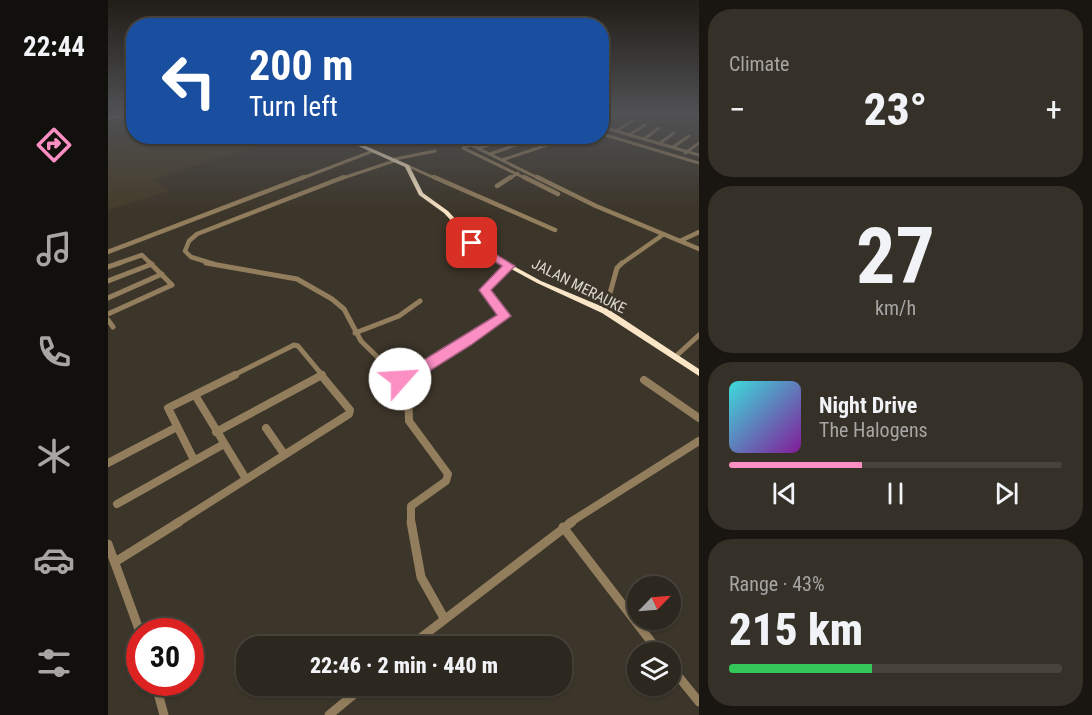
<!DOCTYPE html>
<html lang="en">
<head>
<meta charset="utf-8">
<style>
  :root { --surface:#2d281f; --page:#353028; --text:#f1f3f6; --muted:#a7a6a4; --line:#48443d; --accent:#fb8fc3 }
  body { margin:0; font-family:"Roboto Condensed",sans-serif; background:var(--page); color:var(--text); height:100vh; display:flex; flex-direction:column; font-size:22px; white-space:nowrap }
  * { box-sizing:border-box; margin:0 }
  p { font-size:20px; color:var(--muted) }
  .icon { flex:none; width:33px; height:33px; fill:none; stroke:currentColor; stroke-width:2; stroke-linecap:round; stroke-linejoin:round }
  .map { position:relative; flex:1; overflow:hidden }
  .panel { display:flex; flex-direction:column; gap:9px; padding:9px; background:#191611; width:393px }
  .panel>* { flex:none }
  .top-card { position:absolute; left:18px; top:18px; width:483px; height:126px; border-radius:24px; box-shadow:0 2px 4px #0004,0 0 0 2px var(--line); background:#1a4fa0; color:#fff; overflow:hidden }
  .needle { width:39px; rotate:65deg }
  .buttons { position:absolute; left:519px; top:576px; display:grid; gap:12px }
  .buttons a { display:grid; place-items:center; width:54px; height:54px; border-radius:50%; background:var(--surface); box-shadow:0 2px 4px #0004,0 0 0 2px var(--line); font-size:30px }
  .speed { position:absolute; left:18px; top:618px; display:flex; gap:12px; font-size:30px; font-weight:700; text-align:center }
  .speed>* { display:grid; place-content:center; width:78px; height:78px; border-radius:50%; background:var(--surface); box-shadow:0 2px 4px #0004,0 0 0 2px var(--line); line-height:1 }
  .speed .limit { border:9px solid #d22; background:#fff; color:#111 }
  .pin { position:absolute; display:grid; place-items:center; width:51px; height:51px; color:#fff; margin:-26px; border-radius:12px; box-shadow:0 3px 9px #0006 }
  .me { position:absolute; width:66px; margin:-33px; rotate:64deg; stroke-linejoin:round; filter:drop-shadow(0 0 4px #0008) }
  .turn { display:flex; align-items:center; gap:21px; height:126px; padding:0 24px; font-size:27px }
  .turn .icon { width:78px; height:78px; stroke-width:2.5 }
  .turn b { display:block; font-size:42px; line-height:51px }
  .big { font-size:45px; font-weight:800; line-height:1.1 }
  .panel .tile { flex:1; display:flex; flex-direction:column; justify-content:center; gap:9px; min-width:0; padding:0 21px; border-radius:24px; background:var(--page) }
  .panel .dial { align-items:center; gap:0 }
  .dial b { font-size:78px; line-height:1 }
  .song { display:flex; align-items:center; gap:18px }
  .cover { width:72px; height:72px; border-radius:9px; background:linear-gradient(135deg,hsl(180 70% 55%),hsl(290 70% 35%)) }
  .played { height:6px; border-radius:3px; background:linear-gradient(90deg,var(--accent) 40%,var(--line) 40%) }
  .keys { display:flex; justify-content:space-around; direction:ltr }
  .heat { display:flex; justify-content:space-between; align-items:center; font-size:33px; direction:ltr }
  .charge { height:9px; border-radius:4px; background:linear-gradient(90deg,#34c759 43%,var(--line) 0) }
  .trip { position:absolute; left:128px; top:636px; width:336px; height:60px; border-radius:24px; background:var(--surface); box-shadow:0 2px 4px #0004,0 0 0 2px var(--line); font-weight:800; line-height:60px; text-align:center }
  main { display:flex; flex:1; min-height:0 }
  .dock { display:flex; flex-direction:column; width:108px; justify-content:space-around; align-items:center; background:#12100c; color:var(--muted) }
  .dock .icon { width:42px; height:42px }
  .dock .selected { color:var(--accent) }
  .dock b { font-size:27px; color:var(--text) }
  .map>svg:first-child { display:block }
</style>
</head>
<body>
<main>
<nav class="dock">
<b>22:44</b>
<svg class="icon selected" aria-label="directions" viewBox="0 0 24 24"><path d="M12 3l9 9-9 9-9-9zM9 14v-3h6M13 9l2 2-2 2"/></svg>
<svg class="icon" aria-label="music" viewBox="0 0 24 24"><path d="M9 18V5l10-2v13"/><circle cx="6" cy="18" r="3"/><circle cx="16" cy="16" r="3"/></svg>
<svg class="icon" aria-label="phone" viewBox="0 0 24 24"><path d="M5 4h4l2 5-3 2q2 4 5 5l2-3 5 2v4C11 20 4 13 5 4z"/></svg>
<svg class="icon" aria-label="climate" viewBox="0 0 24 24"><path d="M12 3v18M4 7l16 10M4 17L20 7"/></svg>
<svg class="icon" aria-label="car" viewBox="0 0 24 24"><path d="M5 17H2v-5l4-1 3-4h7l3 4 3 1v5h-3M9 17h6M6 11h13"/><circle cx="7" cy="17" r="2"/><circle cx="17" cy="17" r="2"/></svg>
<svg class="icon" aria-label="filters" viewBox="0 0 24 24"><path d="M4 7h16M4 17h16"/><circle cx="9" cy="7" r="2"/><circle cx="15" cy="17" r="2"/></svg>
</nav>
<div class="map">
<svg width="591" height="715" viewBox="0 0 591 715">
  <rect width="100%" height="100%" fill="#3c3529"/>
  <path fill="#453b29" d="M33,137L175,136L176,137L46,179L60,191L0,210V144Z"/>
  <g fill="none" stroke-linecap="round" stroke-linejoin="round">
    <path stroke="#927d5d" stroke-width="3" d="M0,119L23,113
      M494,121L503,116
      M494,127L591,155
      M508,131L524,121
      M494,134L591,163
      M521,135L537,125
      M374,136L357,142L432,179
      M536,139L551,128
      M552,143L566,133
      M362,145L355,148L419,179
      M565,147L581,136
      M371,148L407,136
      M577,153L591,143
      M382,154L434,136
      M287,159L327,151
      M394,160L439,145
      M300,166L329,179
      M192,179L265,151
      M232,179L289,160
      M401,179L410,173"/>
    <path stroke="#927d5d" stroke-width="4.5" d="M326,177L447,230
      M416,177L450,194
      M429,177L488,206L591,249
      M389,186L403,177
      M572,241L591,232
      M0,252L196,177
      M8,264L34,255L43,264
      M106,264L83,257L77,251L81,241L89,234L236,177
      M513,264L556,234"/>
    <path stroke="#927d5d" stroke-width="5" d="M98,263L189,279L224,299L236,309L253,341L289,376
      M0,267L12,263
      M0,281L44,264
      M0,298L54,274
      M497,311L509,268L514,263
      M0,314L64,285L42,263
      M0,320L5,327
      M247,333L291,316L312,301
      M567,357L591,335
      M124,376L186,345L190,346L215,376
      M212,376L214,375
      M302,376L396,316L376,290L401,266"/>
    <path stroke="#927d5d" stroke-width="8" d="M288,375L294,381L304,375
      M536,380L591,418
      M294,381L300,392L301,421L340,474L338,481L303,506V523
      M87,395L138,479
      M158,428L176,454
      M108,432L214,375
      M86,460L60,408L127,375
      M0,463L69,427
      M9,504L116,444
      M69,523L241,414L242,410L213,375
      M461,523L591,441"/>
    <path stroke="#927d5d" stroke-width="9" d="M303,522L313,577L336,618
      M455,527L551,652
      M0,544L32,632
      M7,562L71,522
      M302,646L464,522
      M562,666L591,702
      M47,682L56,715
      M221,715L256,686"/>
    <path fill="#fae5c6" fill-rule="evenodd" d="M235,136L301,165L315,193L340,211L376,250L433,281L500,309L591,369V376L494,313L429,283L372,252L336,213L311,195L297,167L228,136Z"/>
  </g>
  <linearGradient id="sky" x2="0" y2="1"><stop stop-color="#211d17"/><stop offset="0.53" stop-color="#505154"/><stop offset="1" stop-color="#505154" stop-opacity="0"/></linearGradient>
  <rect width="591" height="213" fill="url(#sky)"/>
  <path fill="#fb8fc3" stroke="#a35d7f" stroke-width="1.5" d="M364,240L407,266L383,290L403,316L363,345L299,385H289L285,379L287,375L293,374L389,315L371,290L394,266L360,245V241Z"/>
  <g text-anchor="middle" dominant-baseline="central" stroke-width="6" stroke-linejoin="round" paint-order="stroke">
    <g font-size="15" fill="#ddd8d1" stroke="#3c3529">
      <text transform="translate(471 286) rotate(27)">JALAN MERAUKE</text>
    </g>
  </g>
</svg>
<div class="buttons">
<a><svg class="needle" viewBox="-14 -14 28 28"><path d="M0-13l5 13h-10z" fill="#e53935"/><path d="M0 13l5-13h-10z" fill="#a7a6a4"/></svg></a>
<a><svg class="icon" aria-label="layers" viewBox="0 0 24 24"><path d="M12 4l9 5-9 5-9-5zM3 14l9 5 9-5"/></svg></a>
</div>
<div class="speed"><div class="limit">30</div></div>
<div class="pin" style="left:364px;top:243px;background:#d93025"><svg class="icon" aria-label="arrive" viewBox="0 0 24 24"><path d="M6 21V4h12l-3 4 3 4H6"/></svg></div>
<svg class="me" style="left:292px;top:379px" viewBox="-20 -20 40 40"><circle r="19" fill="#fff"/><path d="M0-13L10 11 0 6-10 11z" fill="#fb8fc3"/></svg>
<div class="trip">22:46 · 2 min · 440 m</div>
<div class="top-card">
<div class="turn"><svg class="icon" aria-label="left" viewBox="0 0 24 24"><path d="M17 20v-9H6M10 6l-5 5 5 5"/></svg><div><b>200 m</b>Turn left</div></div>
</div>
</div>
<section class="panel">
<div class="tile"><p>Climate</p>
<div class="heat"><a>−</a><b class="big">23°</b><a>+</a></div>
</div>
<div class="tile dial"><b>27</b><p>km/h</p></div>
<div class="tile">
<div class="song"><i class="cover"></i><div><b>Night Drive</b><p>The Halogens</p></div></div>
<div class="played"></div>
<div class="keys"><svg class="icon" aria-label="previous" viewBox="0 0 24 24"><path d="M18 5L8 12l10 7zM5 5v14"/></svg><svg class="icon" aria-label="pause" viewBox="0 0 24 24"><path d="M8 5v14M16 5v14"/></svg><svg class="icon" aria-label="next" viewBox="0 0 24 24"><path d="M6 5l10 7-10 7zM19 5v14"/></svg></div>
</div>
<div class="tile"><p>Range · 43%</p><b class="big">215 km</b><div class="charge"></div></div>
</section>
</main>
</body>
</html>
